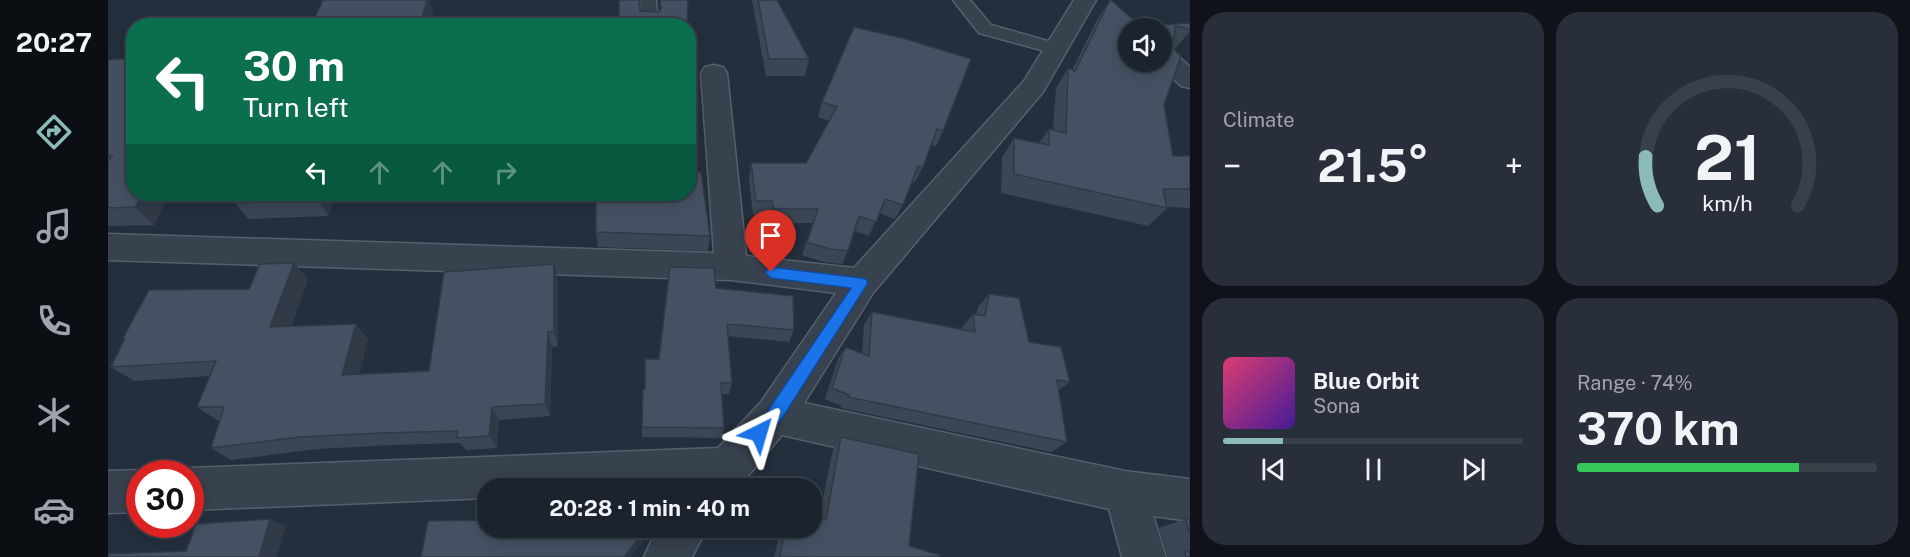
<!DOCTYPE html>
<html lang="en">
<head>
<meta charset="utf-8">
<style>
  :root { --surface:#1b232e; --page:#282f3a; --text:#f1f3f6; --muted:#a0a4aa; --line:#39404a; --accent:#8bbbb9 }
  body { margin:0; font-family:"Public Sans",sans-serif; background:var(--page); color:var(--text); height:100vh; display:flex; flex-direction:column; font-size:22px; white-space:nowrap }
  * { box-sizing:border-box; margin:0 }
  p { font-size:20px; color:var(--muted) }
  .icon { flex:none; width:33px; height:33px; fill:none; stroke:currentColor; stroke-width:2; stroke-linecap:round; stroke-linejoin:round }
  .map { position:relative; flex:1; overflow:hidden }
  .side { display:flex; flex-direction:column; gap:12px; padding:12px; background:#0f1319; width:720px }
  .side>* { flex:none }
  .top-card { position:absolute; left:18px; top:18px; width:570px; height:183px; border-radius:24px; box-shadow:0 3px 15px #0003,0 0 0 2px var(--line); background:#0b6e4f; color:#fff; overflow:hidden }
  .controls { position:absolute; left:1010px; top:18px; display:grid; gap:12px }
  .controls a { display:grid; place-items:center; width:54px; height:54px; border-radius:50%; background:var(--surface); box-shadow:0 3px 15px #0003,0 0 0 2px var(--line); font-size:30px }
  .speed { position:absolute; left:18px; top:460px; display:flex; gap:12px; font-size:30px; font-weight:700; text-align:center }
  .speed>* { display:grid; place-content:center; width:78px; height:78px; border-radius:50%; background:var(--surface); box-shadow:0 3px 15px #0003,0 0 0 2px var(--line); line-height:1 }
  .speed .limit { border:9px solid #d22; background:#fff; color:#111 }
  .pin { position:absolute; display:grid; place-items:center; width:51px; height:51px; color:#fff; margin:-62px -26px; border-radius:50% 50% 50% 0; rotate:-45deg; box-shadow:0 0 6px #0007 }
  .pin .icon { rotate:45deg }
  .me { position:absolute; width:66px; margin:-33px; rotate:40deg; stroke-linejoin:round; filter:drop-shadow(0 0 4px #0008) }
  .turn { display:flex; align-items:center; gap:21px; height:126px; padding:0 18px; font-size:27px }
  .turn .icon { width:78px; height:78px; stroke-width:2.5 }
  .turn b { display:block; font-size:42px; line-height:51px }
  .lanes { display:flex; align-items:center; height:57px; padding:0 18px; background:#0003; justify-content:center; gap:30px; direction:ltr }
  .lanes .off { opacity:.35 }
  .big { font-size:45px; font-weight:700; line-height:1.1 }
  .side .card { flex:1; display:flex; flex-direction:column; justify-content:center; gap:9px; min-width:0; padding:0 21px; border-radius:24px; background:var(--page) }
  .side .dial { align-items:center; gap:0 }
  .dial svg { height:156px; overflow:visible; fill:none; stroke:var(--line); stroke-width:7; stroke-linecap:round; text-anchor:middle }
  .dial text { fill:var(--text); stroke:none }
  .song { display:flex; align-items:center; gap:18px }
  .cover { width:72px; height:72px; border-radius:9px; background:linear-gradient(135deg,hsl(340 70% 55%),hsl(260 70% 35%)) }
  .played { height:6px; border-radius:3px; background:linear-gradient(90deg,var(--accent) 20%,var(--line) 20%) }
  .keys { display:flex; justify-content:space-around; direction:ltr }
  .heat { display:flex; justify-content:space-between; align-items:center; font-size:33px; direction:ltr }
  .charge { height:9px; border-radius:4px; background:linear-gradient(90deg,#34c759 74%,var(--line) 0) }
  .side .tiles { flex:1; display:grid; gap:12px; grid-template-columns:repeat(2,1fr) }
  .trip { position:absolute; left:369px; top:478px; width:345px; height:60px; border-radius:24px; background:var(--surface); box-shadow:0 3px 15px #0003,0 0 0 2px var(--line); font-weight:700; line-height:60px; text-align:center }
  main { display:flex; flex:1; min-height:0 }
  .tab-bar { display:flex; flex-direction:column; width:108px; justify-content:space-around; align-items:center; background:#0b0e12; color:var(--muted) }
  .tab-bar .icon { width:42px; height:42px }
  .tab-bar .active { color:var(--accent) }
  .tab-bar b { font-size:27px; color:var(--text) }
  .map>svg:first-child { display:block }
</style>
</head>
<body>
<main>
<nav class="tab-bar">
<b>20:27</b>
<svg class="icon active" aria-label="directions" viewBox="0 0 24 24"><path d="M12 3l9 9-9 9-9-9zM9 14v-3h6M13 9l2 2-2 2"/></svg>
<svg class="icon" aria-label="music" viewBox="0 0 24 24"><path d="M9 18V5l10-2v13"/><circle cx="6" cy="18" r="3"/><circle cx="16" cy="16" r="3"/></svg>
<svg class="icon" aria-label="phone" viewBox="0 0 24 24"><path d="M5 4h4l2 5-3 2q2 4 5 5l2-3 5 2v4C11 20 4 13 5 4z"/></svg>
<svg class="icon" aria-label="climate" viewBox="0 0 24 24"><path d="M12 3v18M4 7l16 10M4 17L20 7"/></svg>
<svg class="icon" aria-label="car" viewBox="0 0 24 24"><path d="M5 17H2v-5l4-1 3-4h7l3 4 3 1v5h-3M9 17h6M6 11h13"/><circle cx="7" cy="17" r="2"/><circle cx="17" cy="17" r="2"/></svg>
</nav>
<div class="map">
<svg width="1082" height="557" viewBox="0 0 1082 557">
  <rect width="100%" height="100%" fill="#242f3e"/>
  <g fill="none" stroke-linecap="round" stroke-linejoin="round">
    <defs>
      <path id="service" d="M532,0H548L550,26H534Z
        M845,0H862L883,25L954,45L957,49L954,53L948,54L871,33Z"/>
      <path id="minor" d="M966,0H988L935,92L765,293L696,403L1017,471L1082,479V521L1045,516L1058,557H1014L1001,509L674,435L629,489H380V498L82,510V474H69L82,468L610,448L653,402L728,293L623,280L0,260V234L606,253L593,73L597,67L606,65L615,67L619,73L638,256L746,268L916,81Z
        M1053,47L1062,49L1082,67V88L1073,86L1047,62H1053Z
        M32,470L41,474H32V512L0,513V471Z
        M552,528H599L584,557H536L543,542Z"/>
    </defs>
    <use href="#service" stroke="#565f6c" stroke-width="3"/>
    <use href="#minor" stroke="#565f6c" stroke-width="3"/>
    <use href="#service" fill="#38414e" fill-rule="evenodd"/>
    <use href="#minor" fill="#38414e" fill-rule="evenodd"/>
  </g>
  <path fill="#3b4654" d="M644,0H669L701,59L697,76H658Z
    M1002,0L1032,26L1082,23V31L1067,49L1056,105L1065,156H1082V208L1059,207V208L1040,226L893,193L894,157L906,138L931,143L941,129L945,130L948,88L960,68L964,70L990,18Z
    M0,60L26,194H62L46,225L0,226Z
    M714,102L835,131L828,146L823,145L815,167L807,182L804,181L795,205L787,219L771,213L761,236L746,231L740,251L734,264L716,262L694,255L705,223H662L661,215H645L641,178L643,163H698L721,121L710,117Z
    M131,194H228L220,216L140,219L127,203Z
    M488,232L602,236L600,251L490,247Z
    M446,264L450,281V346L444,347L442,416L391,420L389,448L358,450L352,443L284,445L209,449L123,460L103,448L112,420H109L89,407L102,376L26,381L3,367L16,339L15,338L141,289L200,279L183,327L248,324L260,339L251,375L321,371Z
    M608,288L686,330L681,342L620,336L624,383L621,394H614L616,428L614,438L534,437V427L537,389L551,359Z
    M881,294L921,342L962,382L950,390L959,442L943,452L733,408V406L717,399L730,359L737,347L754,354L756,325L764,312L854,329V327L865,314L868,315L870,307Z
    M733,437L801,546L832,557H666L673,528H704L711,517L725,449Z
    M1077,519L1082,520V557H1058L1060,556L1051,528Z"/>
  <path fill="#303945" d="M319,0H321L326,14L322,26H312Z
    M34,194H62L46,225L27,207Z
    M212,194H228L220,216L210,200Z
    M186,263L200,279L177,342L162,327Z
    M446,264L450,281V346L446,331Z
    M248,324L260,339L248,389L234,375Z
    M440,332L444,347L442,416L437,404Z
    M384,407L391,420L389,448L381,436Z
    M162,519L178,526L169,557H151Z
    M539,528H546L522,557H516Z"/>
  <path fill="#455162" stroke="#303945" stroke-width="1.5" fill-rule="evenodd" d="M215,0H319L312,26H203Z
    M511,0H531L532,11L550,12L553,9L552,0H580L579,26H511Z
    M650,0H669L701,59H661Z
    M1002,0H1003L1032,26L1082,23V31L1078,28L1067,26L1066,41L1060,43L1073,56L1056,105L1065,156H1082V189H1055L1059,208L906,174V138L941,145V129L958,133L960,68L967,71ZM1020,28H1053V62H1020Z
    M746,27L798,39L863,59L835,131L829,129L815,167L810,166L795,205L777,199L768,222L751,216L740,251L722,249L699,242L710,209H666L664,201H648L643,163H698L729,107L714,102Z
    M26,58V194H34L27,207L0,208V162L4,156H0V60Z
    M580,172H593L602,236L488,232V194H580Z
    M131,194H212L210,200L127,203Z
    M186,263L162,327L248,324L234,375L321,371L336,272L446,264V331L440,332L437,404L384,407L381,436L349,438L350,431L272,433L193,437L103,448L116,407H89L108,361L3,367L17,338H15L41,290L141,289L152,264Z
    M562,267L606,268L608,288L685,296L686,330L619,324L624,383H613L616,428L534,427L535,389H537V359H551Z
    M881,294L911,298L921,342L953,347L962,382L949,380L959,442L740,397L741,395L724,388L737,347L761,356L764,312L867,332L865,314L877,316Z
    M733,437L811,454L801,546L832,555V557H672L677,528H704V515L718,519Z
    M162,519L151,557H0V554L78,551L88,524Z
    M1077,519L1082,520V533Z
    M380,520V528H539L516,557H313L320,521Z
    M1076,552H1082V557H1078Z"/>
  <path fill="#1a73e8" stroke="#114b97" stroke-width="1.5" d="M663,267L753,278L758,279L760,283L673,420L657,438L651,440L645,438L643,433L661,409L743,288L663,278L657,272Z"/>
</svg>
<div class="controls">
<a><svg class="icon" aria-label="sound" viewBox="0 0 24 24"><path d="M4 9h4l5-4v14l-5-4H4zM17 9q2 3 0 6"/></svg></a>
</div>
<div class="speed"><div class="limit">30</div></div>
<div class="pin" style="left:663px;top:272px;background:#d93025"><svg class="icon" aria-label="arrive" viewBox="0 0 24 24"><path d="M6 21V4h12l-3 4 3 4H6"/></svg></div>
<svg class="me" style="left:651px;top:433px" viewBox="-20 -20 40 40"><path d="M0-17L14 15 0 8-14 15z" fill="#1a73e8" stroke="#fff" stroke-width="4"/></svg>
<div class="trip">20:28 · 1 min · 40 m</div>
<div class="top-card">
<div class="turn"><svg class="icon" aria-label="left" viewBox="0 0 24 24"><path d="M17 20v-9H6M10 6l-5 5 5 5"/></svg><div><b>30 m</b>Turn left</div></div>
<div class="lanes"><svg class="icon" aria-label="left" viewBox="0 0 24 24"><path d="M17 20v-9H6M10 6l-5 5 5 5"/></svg><svg class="icon off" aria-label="ahead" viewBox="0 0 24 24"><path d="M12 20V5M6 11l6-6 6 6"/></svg><svg class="icon off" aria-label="ahead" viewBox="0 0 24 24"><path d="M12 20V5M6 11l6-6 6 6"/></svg><svg class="icon off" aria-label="right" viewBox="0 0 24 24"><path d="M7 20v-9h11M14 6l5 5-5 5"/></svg></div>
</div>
</div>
<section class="side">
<div class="tiles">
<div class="card"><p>Climate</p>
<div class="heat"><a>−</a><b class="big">21.5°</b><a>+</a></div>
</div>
<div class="card dial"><svg viewBox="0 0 100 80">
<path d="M14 69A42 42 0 1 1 86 69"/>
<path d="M14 69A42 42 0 0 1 8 44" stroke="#8bbbb9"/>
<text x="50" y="56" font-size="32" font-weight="700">21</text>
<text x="50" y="72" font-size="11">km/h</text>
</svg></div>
<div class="card">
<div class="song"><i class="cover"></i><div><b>Blue Orbit</b><p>Sona</p></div></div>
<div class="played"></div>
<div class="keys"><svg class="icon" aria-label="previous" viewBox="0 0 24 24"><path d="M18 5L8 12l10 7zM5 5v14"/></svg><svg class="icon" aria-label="pause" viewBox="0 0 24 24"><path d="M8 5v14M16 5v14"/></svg><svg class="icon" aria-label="next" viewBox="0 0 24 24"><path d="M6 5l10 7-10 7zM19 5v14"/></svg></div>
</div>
<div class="card"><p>Range · 74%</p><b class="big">370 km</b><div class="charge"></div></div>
</div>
</section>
</main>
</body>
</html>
